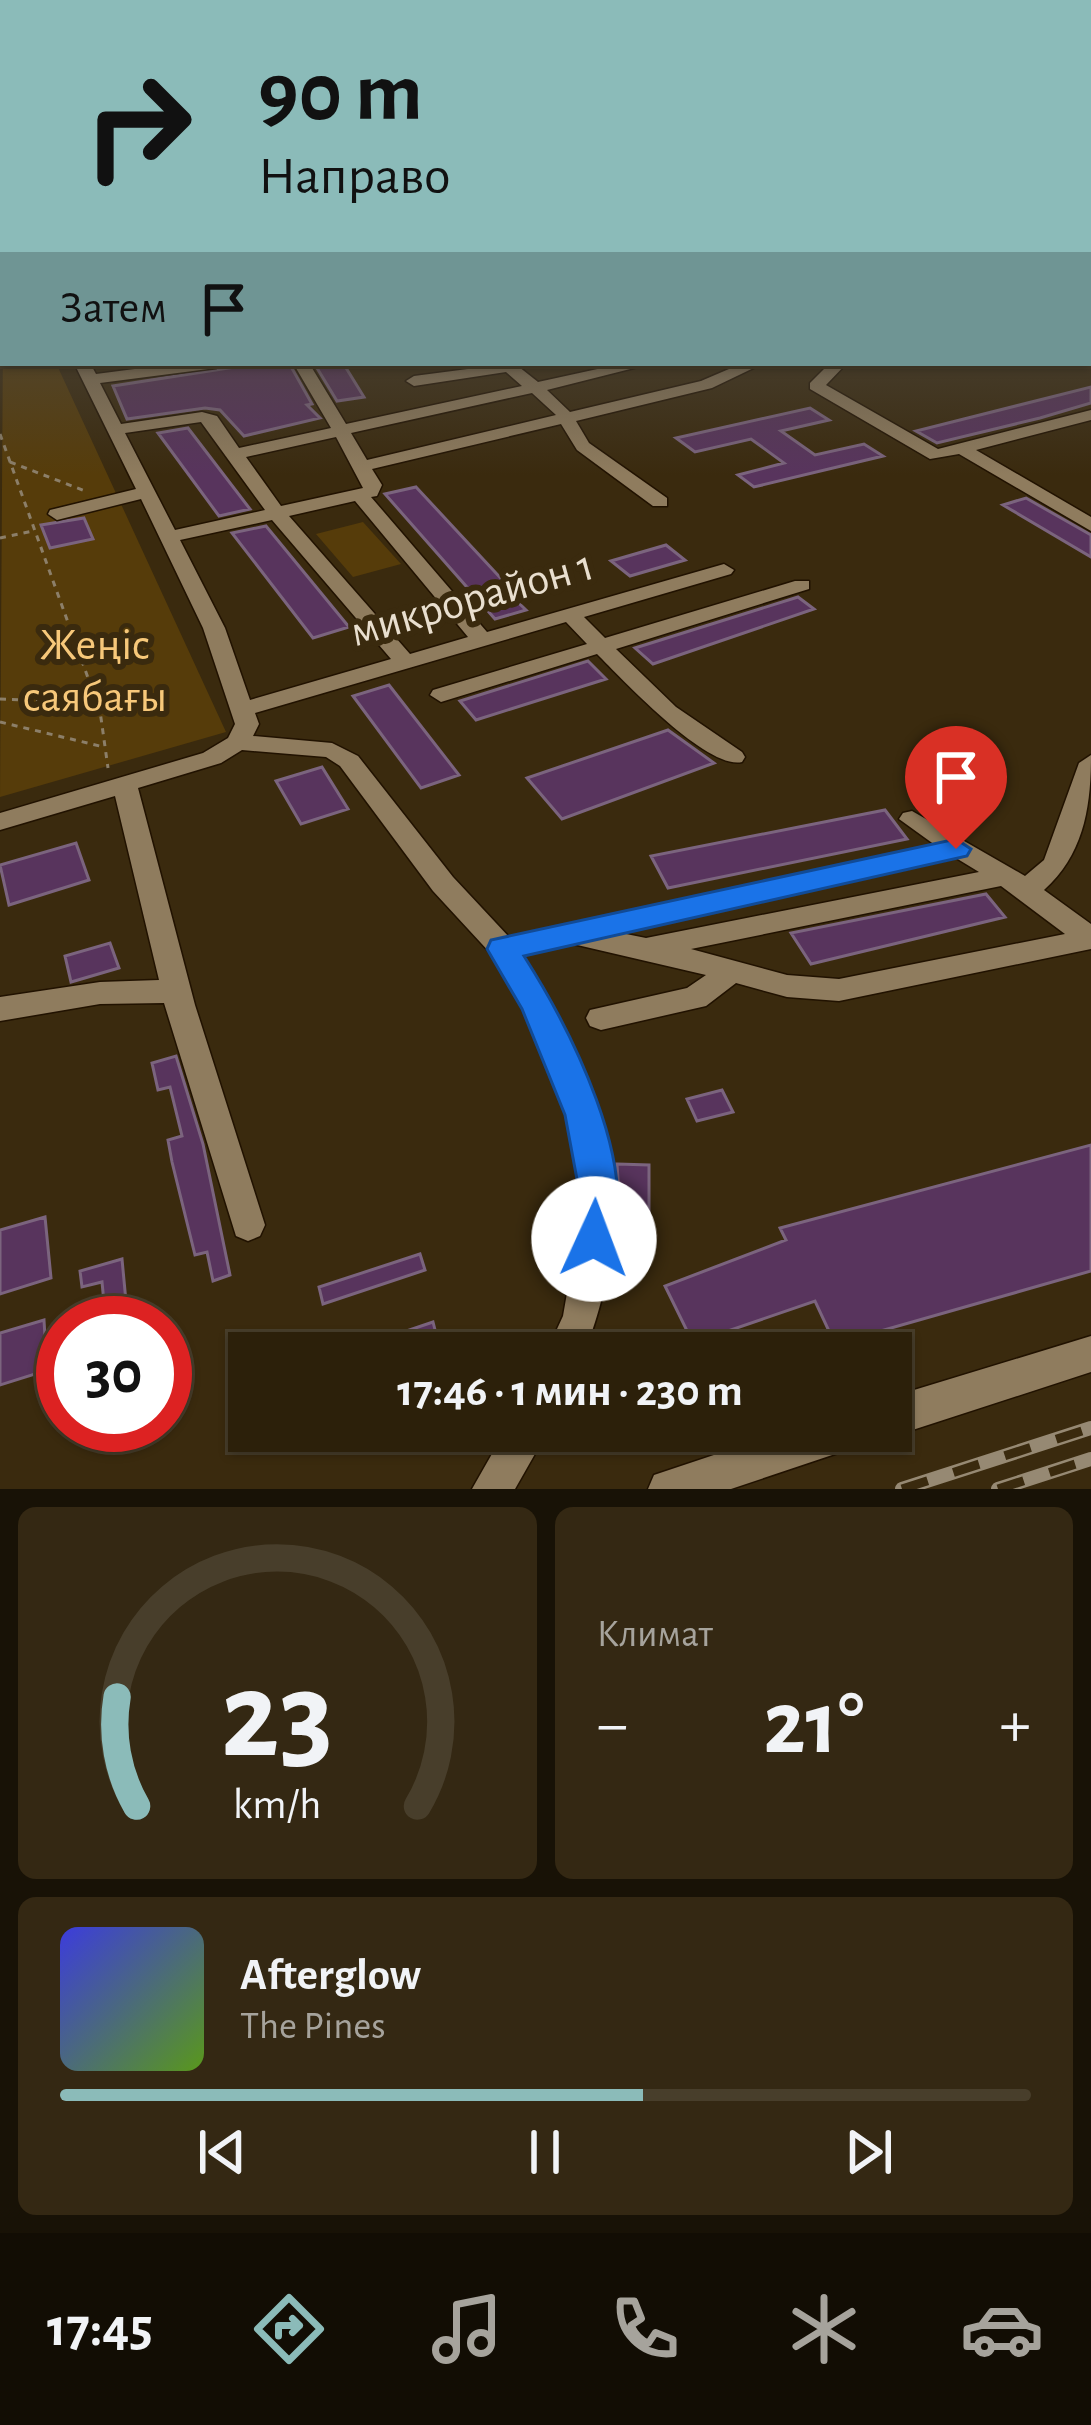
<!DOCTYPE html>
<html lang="ru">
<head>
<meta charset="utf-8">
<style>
  :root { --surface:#2c200a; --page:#342813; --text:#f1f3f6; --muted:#a6a39c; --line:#483e2b; --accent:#8bbbb9 }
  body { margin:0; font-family:"Alegreya Sans",sans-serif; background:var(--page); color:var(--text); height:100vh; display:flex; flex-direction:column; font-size:45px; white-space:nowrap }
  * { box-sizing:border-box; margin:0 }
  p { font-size:39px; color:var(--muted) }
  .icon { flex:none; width:66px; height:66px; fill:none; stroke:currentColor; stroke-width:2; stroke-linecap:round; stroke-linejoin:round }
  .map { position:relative; height:1489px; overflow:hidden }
  .drawer { display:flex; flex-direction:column; gap:18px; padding:18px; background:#181206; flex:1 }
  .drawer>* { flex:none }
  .banner { position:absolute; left:0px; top:0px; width:1092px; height:366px; box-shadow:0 3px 9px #0004,0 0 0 3px var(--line); background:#8bbbb9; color:#111; overflow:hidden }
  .speed { position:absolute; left:36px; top:1296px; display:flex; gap:24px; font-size:60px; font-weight:700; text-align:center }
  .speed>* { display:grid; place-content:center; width:156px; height:156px; border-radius:50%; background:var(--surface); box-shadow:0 3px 9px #0004,0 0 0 3px var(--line); line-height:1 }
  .speed .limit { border:18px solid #d22; background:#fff; color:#111 }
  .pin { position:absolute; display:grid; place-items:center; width:102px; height:102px; color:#fff; margin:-123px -51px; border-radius:50% 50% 50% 0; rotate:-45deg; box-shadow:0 0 12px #0007 }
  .pin .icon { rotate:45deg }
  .me { position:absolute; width:132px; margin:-66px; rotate:2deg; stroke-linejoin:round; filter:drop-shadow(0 0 9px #0008) }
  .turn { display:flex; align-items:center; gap:42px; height:252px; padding:0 60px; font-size:54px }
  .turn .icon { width:156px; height:156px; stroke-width:2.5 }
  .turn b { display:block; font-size:84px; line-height:102px }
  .then { display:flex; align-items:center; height:114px; padding:0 60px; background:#0003; gap:24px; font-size:45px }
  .big { font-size:90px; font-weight:700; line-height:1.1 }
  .drawer .widget { flex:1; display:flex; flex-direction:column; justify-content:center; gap:18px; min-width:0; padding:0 42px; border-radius:18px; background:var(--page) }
  .drawer .dial { align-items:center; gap:0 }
  .dial svg { height:312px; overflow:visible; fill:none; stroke:var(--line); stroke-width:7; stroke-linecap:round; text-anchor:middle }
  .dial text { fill:var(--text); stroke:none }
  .song { display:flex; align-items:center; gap:36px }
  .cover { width:144px; height:144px; border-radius:18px; background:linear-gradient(135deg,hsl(240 70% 55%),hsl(90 70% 35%)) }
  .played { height:12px; border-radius:6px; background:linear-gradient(90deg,var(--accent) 60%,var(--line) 60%) }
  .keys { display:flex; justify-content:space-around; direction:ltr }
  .heat { display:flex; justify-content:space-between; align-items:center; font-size:66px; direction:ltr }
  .drawer .tiles { flex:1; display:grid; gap:18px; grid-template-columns:1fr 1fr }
  .widget:last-child { grid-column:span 2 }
  .trip { position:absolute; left:228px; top:1332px; width:684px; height:120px; border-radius:0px; background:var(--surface); box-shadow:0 3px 9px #0004,0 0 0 3px var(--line); font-weight:700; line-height:120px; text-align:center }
  .menu { display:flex; height:192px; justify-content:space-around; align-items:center; background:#120d04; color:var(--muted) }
  .menu .icon { width:84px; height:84px }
  .menu .on { color:var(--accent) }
  .menu b { font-size:54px; color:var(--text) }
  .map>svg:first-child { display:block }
</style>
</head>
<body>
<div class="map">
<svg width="1091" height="1489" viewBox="0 0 1091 1489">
  <rect width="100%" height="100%" fill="#3a2a0e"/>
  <path fill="#563c0a" d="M3,334V363H56L226,732L0,797Z
    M363,522L401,564L353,577L316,534Z"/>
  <path fill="#58345d" stroke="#7b647e" stroke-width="3" d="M260,363H289L312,404L307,405L320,418L244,436L220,410L205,408L127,419L113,386Z
    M314,363H343L364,397L337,401Z
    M1091,387V403L1040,418L937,443L916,431Z
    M810,408L829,420L781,431L815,455L864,444L883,456L754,487L738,475L784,463L751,439L695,452L676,438Z
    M188,428L250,509L219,516L158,433Z
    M416,487L508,586L503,588L526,610L495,619L385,494Z
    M1026,498L1091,535V557L1003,505Z
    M84,518L93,539L50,548L41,525Z
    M266,526L349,627L313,638L232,533Z
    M666,545L685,560L630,576L611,561Z
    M798,597L814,609L653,664L635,648Z
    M588,661L606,679L476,720L460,701Z
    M389,685L459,775L421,788L353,696Z
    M668,730L714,763L562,819L527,778Z
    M322,767L348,809L301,824L276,781Z
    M885,810L907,839L668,888L651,856Z
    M76,843L89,880L9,905L0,865Z
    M986,894L1005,917L811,964L791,933Z
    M110,943L119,968L71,982L65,956Z
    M176,1056L203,1144L230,1275L213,1281L207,1252L195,1255L172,1162L168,1140L182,1136L170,1087L158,1090L152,1063Z
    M722,1090L733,1112L697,1121L687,1099Z
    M1091,1145V1271L835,1344L815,1301L693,1343L665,1286L786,1240L780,1228Z
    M617,1164L649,1165V1223L621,1222Z
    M45,1217L51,1278L0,1294V1230Z
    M420,1254L425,1270L323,1304L319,1287Z
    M122,1259L128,1323H106L102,1282L82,1287L80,1271Z
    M44,1320L45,1337L57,1334L58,1352L48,1358V1370L0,1385V1333Z
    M433,1322L441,1353H350V1350Z"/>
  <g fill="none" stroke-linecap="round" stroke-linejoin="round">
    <defs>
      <path id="minor" d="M1089,267H1091L1089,276Z
        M1089,293H1091V302H1089Z
        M74,363H90L96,374L181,363H224L216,368L100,383L121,424L202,412L217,416L239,448L331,428L293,363H309L346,424L522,386L506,372L414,386L406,381L414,376L514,363L538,382L625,363H654L547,390L570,412L701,381L743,363H764L712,388L576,421L589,443L667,498V506H653L577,450L561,424L372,469L382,485L377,496L371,497L487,632L724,564L734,570L731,574L584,617L605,638L795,581H809V589L616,649L676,707L742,752L745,757L742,762C707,770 623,680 597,654L441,702L430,695L433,690L587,644L566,622L255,713L259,724L253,736L332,743L358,756L453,877L509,937L935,845L899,819L903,813L912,811L1025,876L1044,860L1079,763L1091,755C1091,807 1084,854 1044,890L1091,924V949L839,1001L787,997L736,983L706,1006L601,1030L590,1026L586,1018L590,1010L687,988L706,975L573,944L522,955C566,1027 609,1113 617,1198C620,1236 599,1318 584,1353H546L563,1316L583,1201L567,1115L524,1009L493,956L433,891L340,766L326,757L242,750L221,763L138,788L195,1005L265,1225L260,1236L248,1241L236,1236L164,1003L100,1004L0,1021V997L100,982L159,980L115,796L0,830V813L203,753L228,738L235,724L203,628L141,499L57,520L48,514L50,510L136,489ZM532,393L556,415L367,460L351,433ZM201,422L265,510L175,530L125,433ZM336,437L363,488L281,506L246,457ZM355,501L468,637L410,654L289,516ZM272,520L391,659L250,700L225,628L180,540ZM956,858L979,872L646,938L621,933ZM1001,886L1065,934L839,979L787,975L691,949Z
        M830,363H847L826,385L938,449L1091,410V420L976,450L1091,517V531L959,454L930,459L810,389V383Z
        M1091,1336V1372L891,1437L878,1431H891V1397Z
        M505,1431H548L515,1489H472Z
        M786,1431H868L862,1445L731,1489H648L654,1475Z"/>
      <path id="major" d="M0,325L3,324"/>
    </defs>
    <use href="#minor" stroke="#211200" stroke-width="3"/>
    <use href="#major" stroke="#211200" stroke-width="33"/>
    <path stroke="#8c7f69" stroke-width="3" stroke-dasharray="6 6" stroke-linecap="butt" d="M0,434L100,711L108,768
      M10,462L85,491
      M0,538L33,531
      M0,699L51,701L93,692
      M0,722L104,747"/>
    <use href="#minor" fill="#8f7c5e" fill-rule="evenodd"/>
    <use href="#major" stroke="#cf8867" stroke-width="30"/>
    <defs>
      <path id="rail" d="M902,1489L1091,1428
        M998,1489L1091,1459"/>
    </defs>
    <use href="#rail" stroke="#968973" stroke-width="14"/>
    <use href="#rail" stroke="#3a2a0e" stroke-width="9" stroke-dasharray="27" stroke-linecap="butt"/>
  </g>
  <linearGradient id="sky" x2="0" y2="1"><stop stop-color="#201708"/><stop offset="0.56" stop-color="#4f4a41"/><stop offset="1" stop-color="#4f4a41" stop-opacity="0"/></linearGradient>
  <rect width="1091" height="475" fill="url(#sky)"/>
  <path fill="#1a73e8" stroke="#114b97" stroke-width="3" d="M956,839L971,849L967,856L524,956C568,1025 645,1171 608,1252L594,1257L580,1252L574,1239L581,1201L565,1115L522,1009L487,949L491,940Z"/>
  <g text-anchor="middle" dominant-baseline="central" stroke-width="12" stroke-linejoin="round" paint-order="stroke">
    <g font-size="45" fill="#e9dfcf" stroke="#3a2a0e">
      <text transform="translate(472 599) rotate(-16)">микрорайон 1</text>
    </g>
    <g font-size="45" fill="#f7c87a" stroke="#3a2a0e">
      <text x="95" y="645">Жеңіс<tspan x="95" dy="52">саябағы</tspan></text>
    </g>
  </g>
</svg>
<div class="speed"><div class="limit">30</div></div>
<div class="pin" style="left:956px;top:849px;background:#d93025"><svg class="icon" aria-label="arrive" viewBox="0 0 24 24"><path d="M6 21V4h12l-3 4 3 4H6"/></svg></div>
<svg class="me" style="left:594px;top:1239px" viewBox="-20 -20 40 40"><circle r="19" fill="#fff"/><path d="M0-13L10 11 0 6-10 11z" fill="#1a73e8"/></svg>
<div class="trip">17:46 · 1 мин · 230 m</div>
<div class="banner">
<div class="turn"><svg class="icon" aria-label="right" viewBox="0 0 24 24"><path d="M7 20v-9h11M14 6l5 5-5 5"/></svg><div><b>90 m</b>Направо</div></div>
<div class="then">Затем<svg class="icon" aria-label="arrive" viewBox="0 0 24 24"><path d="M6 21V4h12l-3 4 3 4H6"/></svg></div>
</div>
</div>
<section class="drawer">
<div class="tiles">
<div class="widget dial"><svg viewBox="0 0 100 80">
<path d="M14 69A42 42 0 1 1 86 69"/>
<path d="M14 69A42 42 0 0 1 9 41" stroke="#8bbbb9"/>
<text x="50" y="56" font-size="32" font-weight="700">23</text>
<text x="50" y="72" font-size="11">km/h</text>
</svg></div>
<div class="widget"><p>Климат</p>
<div class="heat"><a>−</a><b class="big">21°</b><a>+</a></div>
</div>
<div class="widget">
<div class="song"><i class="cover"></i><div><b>Afterglow</b><p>The Pines</p></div></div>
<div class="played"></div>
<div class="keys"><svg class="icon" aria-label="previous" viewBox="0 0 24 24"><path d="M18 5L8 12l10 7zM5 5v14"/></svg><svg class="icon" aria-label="pause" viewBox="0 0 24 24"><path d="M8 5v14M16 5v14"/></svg><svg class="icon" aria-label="next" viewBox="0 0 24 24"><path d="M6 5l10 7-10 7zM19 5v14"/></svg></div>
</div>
</div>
</section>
<nav class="menu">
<b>17:45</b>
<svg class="icon on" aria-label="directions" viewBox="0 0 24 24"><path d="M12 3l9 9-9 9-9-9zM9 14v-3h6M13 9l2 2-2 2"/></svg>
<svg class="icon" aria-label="music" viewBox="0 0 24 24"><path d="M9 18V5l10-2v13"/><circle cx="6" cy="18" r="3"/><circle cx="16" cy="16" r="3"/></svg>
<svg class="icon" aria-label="phone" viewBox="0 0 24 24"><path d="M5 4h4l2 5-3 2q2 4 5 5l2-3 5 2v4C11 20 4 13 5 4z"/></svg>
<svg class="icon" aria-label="climate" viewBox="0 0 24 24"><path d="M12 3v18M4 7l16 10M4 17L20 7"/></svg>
<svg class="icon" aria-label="car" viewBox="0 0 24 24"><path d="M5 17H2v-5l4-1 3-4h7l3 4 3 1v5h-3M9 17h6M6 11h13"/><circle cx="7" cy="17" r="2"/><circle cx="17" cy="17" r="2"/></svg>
</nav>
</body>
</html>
